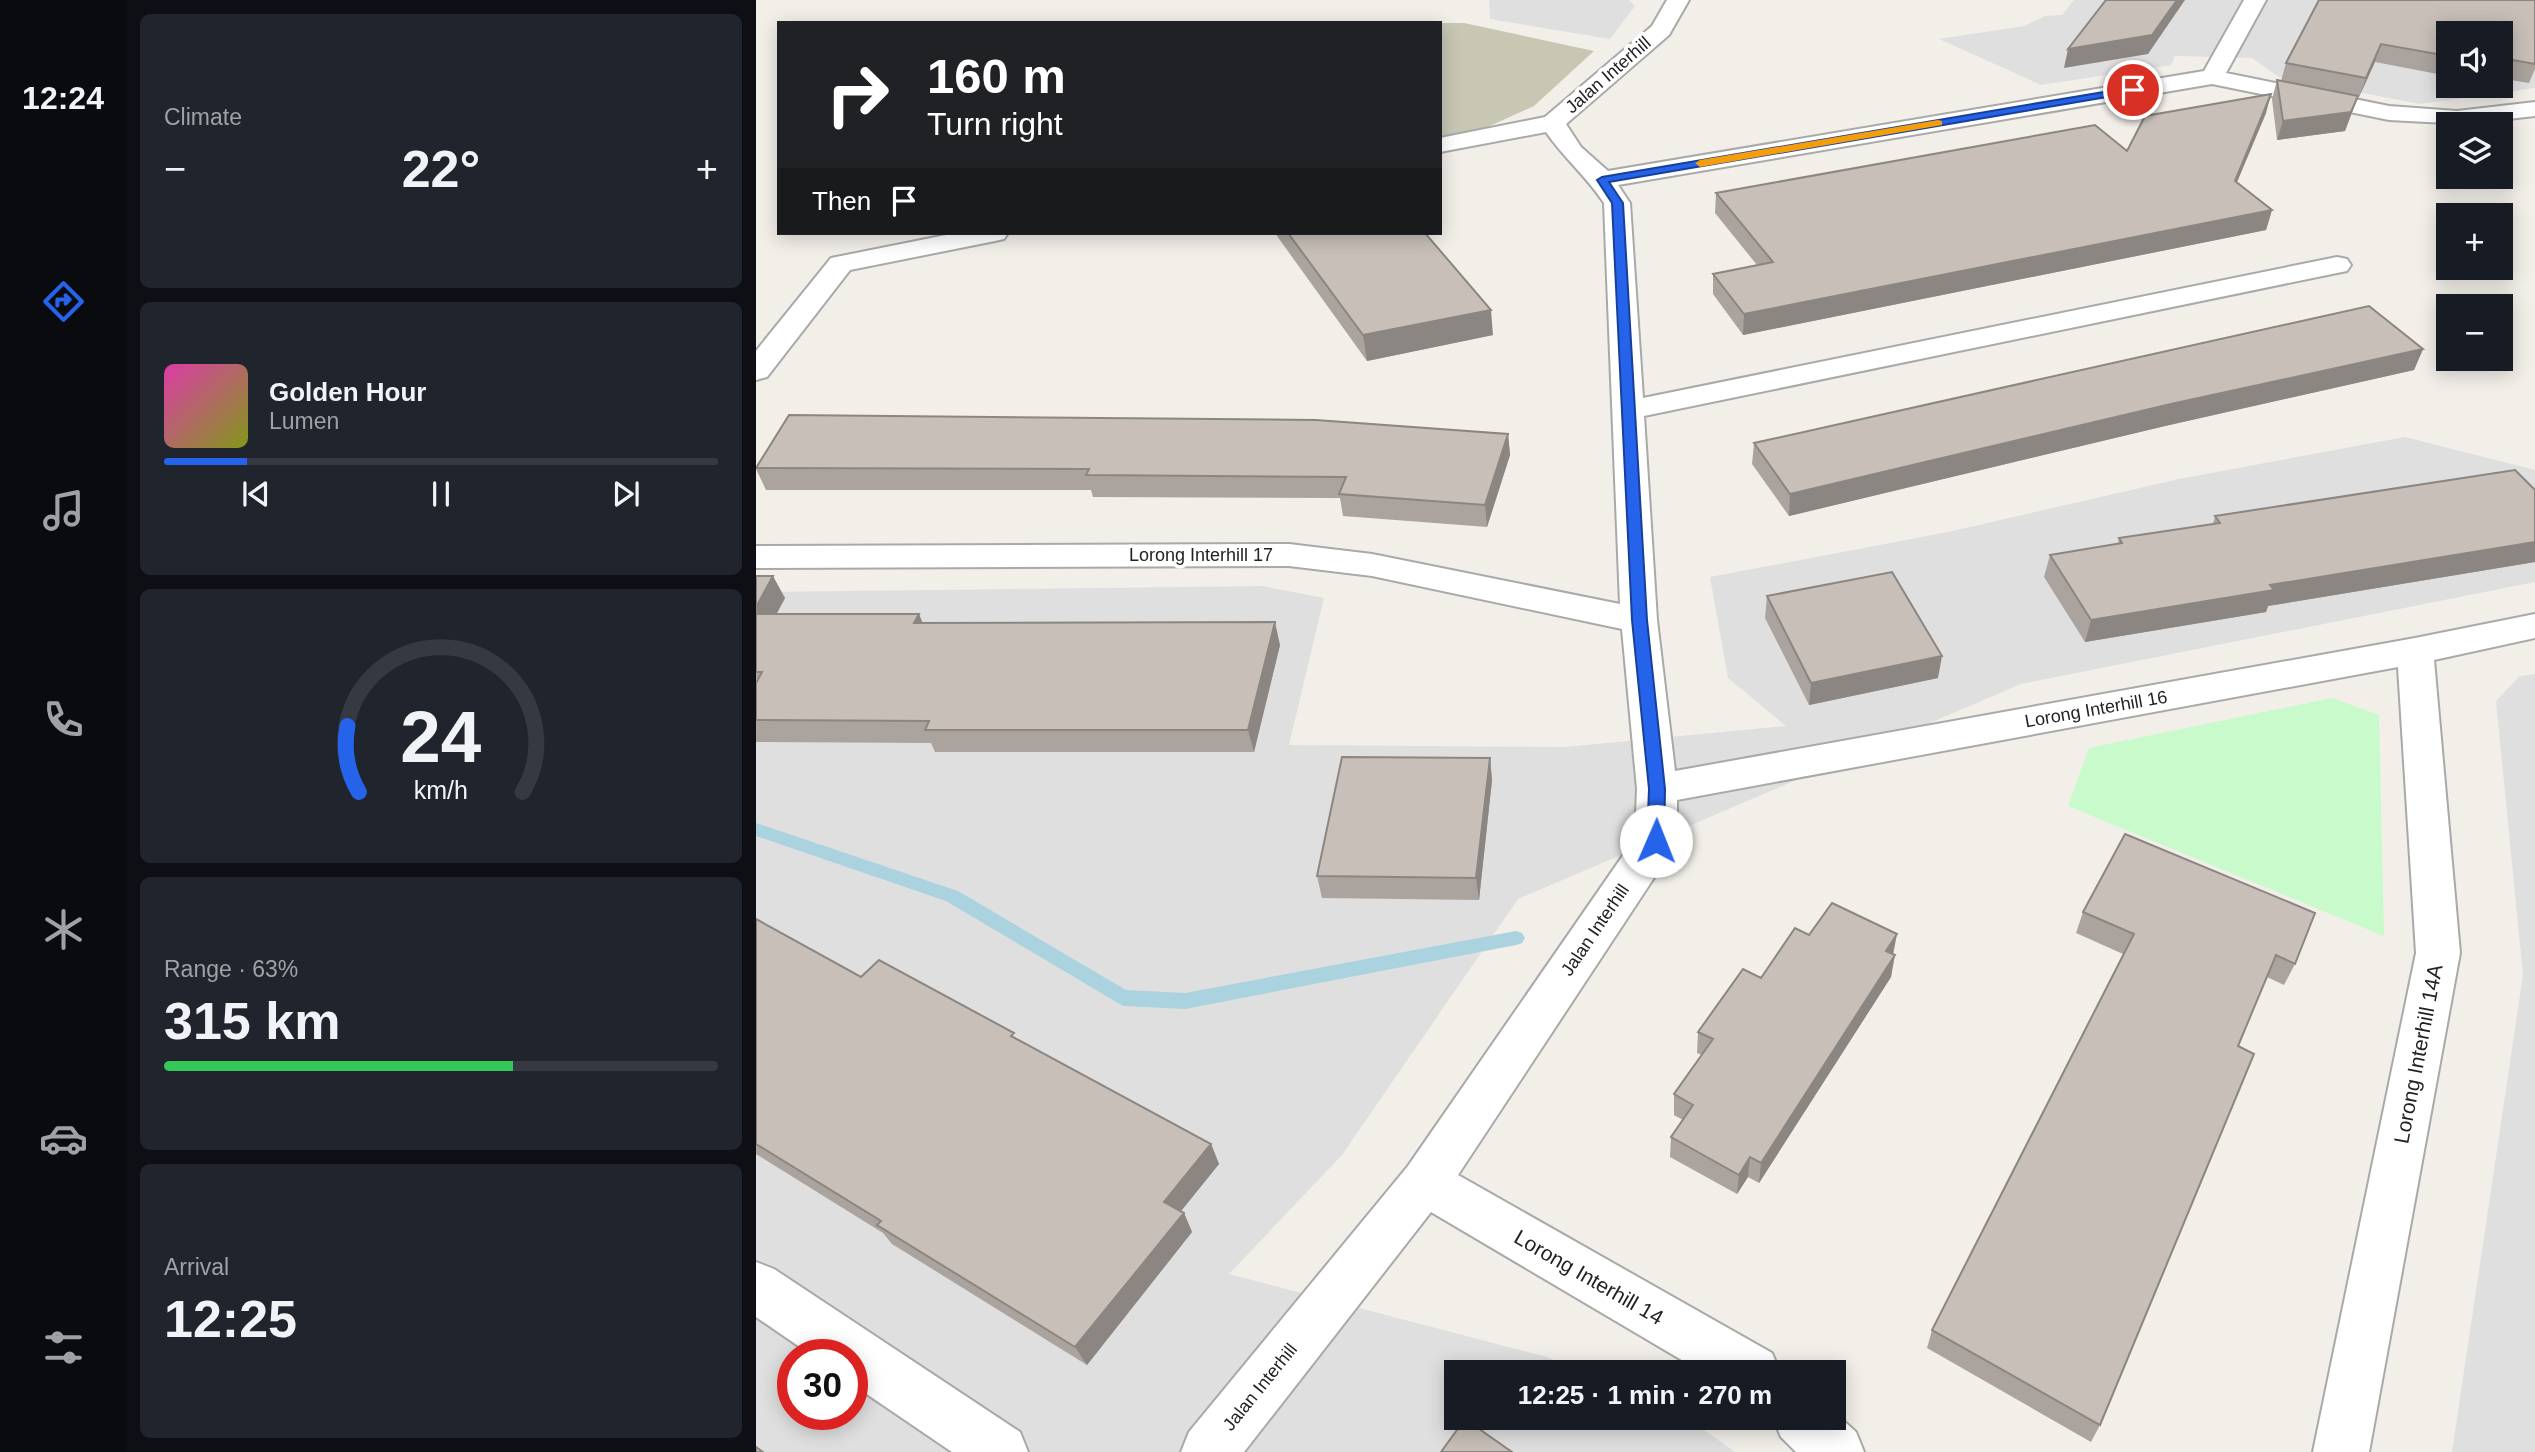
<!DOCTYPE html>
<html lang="en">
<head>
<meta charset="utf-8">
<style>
  :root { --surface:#171b24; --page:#20242c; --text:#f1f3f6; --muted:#9ea1a6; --line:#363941; --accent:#2563eb }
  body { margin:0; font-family:Helvetica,sans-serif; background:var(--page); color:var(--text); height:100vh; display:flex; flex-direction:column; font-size:26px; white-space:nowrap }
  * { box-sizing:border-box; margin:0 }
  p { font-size:23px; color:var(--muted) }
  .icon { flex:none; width:38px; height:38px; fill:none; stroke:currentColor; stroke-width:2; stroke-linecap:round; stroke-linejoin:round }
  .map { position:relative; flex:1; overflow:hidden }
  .panel { display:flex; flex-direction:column; gap:14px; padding:14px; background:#0d0f14; width:630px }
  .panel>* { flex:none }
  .banner { position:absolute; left:21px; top:21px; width:665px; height:214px; border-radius:0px; box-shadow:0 4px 18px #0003; background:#202124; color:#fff; overflow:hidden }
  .controls { position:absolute; left:1680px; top:21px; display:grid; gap:14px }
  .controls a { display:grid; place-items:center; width:77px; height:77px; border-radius:0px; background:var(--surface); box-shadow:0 4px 18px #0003; font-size:35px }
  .speed { position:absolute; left:21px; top:1339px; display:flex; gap:14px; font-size:35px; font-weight:700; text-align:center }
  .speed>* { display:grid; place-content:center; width:91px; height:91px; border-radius:50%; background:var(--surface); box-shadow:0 4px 18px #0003; line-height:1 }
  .speed .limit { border:10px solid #d22; background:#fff; color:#111 }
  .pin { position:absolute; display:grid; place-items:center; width:60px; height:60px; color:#fff; margin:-30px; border:4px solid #fff; border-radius:50%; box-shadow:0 2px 7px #0007 }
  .me { position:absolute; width:77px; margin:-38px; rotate:1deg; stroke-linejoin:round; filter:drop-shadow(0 0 5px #0008) }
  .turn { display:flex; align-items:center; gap:24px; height:147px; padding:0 35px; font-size:32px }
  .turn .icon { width:91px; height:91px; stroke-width:2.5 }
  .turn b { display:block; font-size:49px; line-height:60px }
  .then { display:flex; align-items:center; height:66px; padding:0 35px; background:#0003; gap:14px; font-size:26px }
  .big { font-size:52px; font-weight:700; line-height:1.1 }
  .panel .widget { flex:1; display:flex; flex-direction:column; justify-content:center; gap:10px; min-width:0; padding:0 24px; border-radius:10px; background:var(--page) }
  .panel .dial { align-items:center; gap:0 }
  .dial svg { height:182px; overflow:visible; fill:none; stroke:var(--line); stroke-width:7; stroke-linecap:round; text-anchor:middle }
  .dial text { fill:var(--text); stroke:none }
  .song { display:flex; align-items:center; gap:21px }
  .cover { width:84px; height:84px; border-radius:10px; background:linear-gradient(135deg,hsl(320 70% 55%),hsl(70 70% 35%)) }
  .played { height:7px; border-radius:4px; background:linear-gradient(90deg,var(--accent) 15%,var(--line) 15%) }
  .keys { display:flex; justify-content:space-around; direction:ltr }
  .heat { display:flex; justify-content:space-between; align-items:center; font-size:38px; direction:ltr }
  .charge { height:10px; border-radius:5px; background:linear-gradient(90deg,#34c759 63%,var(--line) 0) }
  .trip { position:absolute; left:688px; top:1360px; width:402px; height:70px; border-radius:0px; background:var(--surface); box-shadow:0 4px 18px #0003; font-weight:700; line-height:70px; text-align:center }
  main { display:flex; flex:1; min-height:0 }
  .dock { display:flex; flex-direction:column; width:126px; justify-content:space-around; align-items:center; background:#090b0e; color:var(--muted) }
  .dock .icon { width:49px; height:49px }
  .dock .current { color:var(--accent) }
  .dock b { font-size:32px; color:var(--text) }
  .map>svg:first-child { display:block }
</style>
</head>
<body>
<main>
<nav class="dock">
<b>12:24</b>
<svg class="icon current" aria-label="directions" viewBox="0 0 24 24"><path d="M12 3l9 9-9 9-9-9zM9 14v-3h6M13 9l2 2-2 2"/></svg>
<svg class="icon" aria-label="music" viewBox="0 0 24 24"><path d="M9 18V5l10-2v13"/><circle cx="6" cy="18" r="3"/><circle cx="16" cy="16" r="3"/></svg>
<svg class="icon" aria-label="phone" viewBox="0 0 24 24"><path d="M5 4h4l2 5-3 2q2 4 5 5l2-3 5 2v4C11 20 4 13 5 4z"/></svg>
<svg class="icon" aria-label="climate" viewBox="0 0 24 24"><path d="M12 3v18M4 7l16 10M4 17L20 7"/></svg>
<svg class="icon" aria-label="car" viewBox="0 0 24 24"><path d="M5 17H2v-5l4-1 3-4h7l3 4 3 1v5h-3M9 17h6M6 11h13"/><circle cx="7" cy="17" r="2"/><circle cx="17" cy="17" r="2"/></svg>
<svg class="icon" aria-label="filters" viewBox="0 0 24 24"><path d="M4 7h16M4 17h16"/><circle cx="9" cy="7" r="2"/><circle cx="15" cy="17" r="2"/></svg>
</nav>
<section class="panel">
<div class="widget"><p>Climate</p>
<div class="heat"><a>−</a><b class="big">22°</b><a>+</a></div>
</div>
<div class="widget">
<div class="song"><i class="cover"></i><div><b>Golden Hour</b><p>Lumen</p></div></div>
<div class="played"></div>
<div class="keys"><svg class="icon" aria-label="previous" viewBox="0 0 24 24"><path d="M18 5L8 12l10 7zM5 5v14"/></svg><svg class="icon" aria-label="pause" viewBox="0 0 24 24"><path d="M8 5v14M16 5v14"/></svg><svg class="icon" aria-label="next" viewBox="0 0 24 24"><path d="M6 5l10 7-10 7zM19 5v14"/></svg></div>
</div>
<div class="widget dial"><svg viewBox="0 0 100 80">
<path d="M14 69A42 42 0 1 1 86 69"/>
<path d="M14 69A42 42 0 0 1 9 40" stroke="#2563eb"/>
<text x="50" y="56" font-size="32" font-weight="700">24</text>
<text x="50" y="72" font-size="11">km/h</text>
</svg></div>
<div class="widget"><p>Range · 63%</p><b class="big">315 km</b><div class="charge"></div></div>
<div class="widget"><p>Arrival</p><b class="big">12:25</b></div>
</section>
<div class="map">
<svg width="1779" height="1452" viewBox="0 0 1779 1452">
  <rect width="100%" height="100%" fill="#f2efe9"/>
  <path fill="#e0dfdf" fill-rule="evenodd" d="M733,0H873L879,6L854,39L734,19Z
    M1318,0H1779V88L1664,104L1523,77L1496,58L1419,56L1415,65L1285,85L1183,39L1268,26L1289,16L1306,15ZM1692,33H1745V86H1692Z
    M1649,437L1779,470V582L1265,684L762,899L586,1155L473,1274L791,1357L825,1372H700V1418H924L941,1425L979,1452H0V592L507,586L568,598L533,745L809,747L1030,726L972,678L954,577L1192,532L1423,479ZM37,1354H96V1414H37Z
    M1779,674V1452H1696L1767,975L1740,701L1764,676Z"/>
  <path fill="#c7c7b4" d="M617,23H708L838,51L778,106L725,130L684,137V23Z"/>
  <path fill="#c8facc" d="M1576,698L1623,715L1628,936L1312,806L1333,748Z"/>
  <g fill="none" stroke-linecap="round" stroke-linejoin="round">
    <path fill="#aad3df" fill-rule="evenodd" d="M0,823L202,891L370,990L429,993L760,931L766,933L769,938L766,943L760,945L429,1009L367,1006L190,901L0,836Z"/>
    <defs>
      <path id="minor" d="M911,0H933L913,35L810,124L825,147L852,171L1448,71L1488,0H1510L1470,73L1633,106L1701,111L1779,102V116L1709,124L1633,120L1456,84L862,185L874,203L887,398L1581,257L1591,259L1595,265L1591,271L1581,273L888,416L901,620L919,771L1659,638L1779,614V638L1678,660L1704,953L1613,1452H1557L1660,953L1642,667L921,800V841L915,852L702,1175L1016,1353L1024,1372H946L675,1212L488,1452H425L433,1432L652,1166L879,838L881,789L866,629L616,576L533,566L0,568V546L533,544L616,554L864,604L848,203C831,177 808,158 790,132L684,152V138L789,117L896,26Z
        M200,233H252L248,239L239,241L94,270L11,377L0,380V351L75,258Z
        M0,1262L18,1269L264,1432L272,1452H196L96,1384V1354H54L0,1317Z
        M1078,1412L1100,1432L1108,1452H1040L1025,1437L1017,1418H1078Z"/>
    </defs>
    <use href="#minor" stroke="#a9a9a9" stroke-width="4"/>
    <use href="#minor" fill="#fff" fill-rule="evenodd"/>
  </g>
  <path fill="#aba49e" d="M1779,0V69L1773,83L1749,79L1746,86H1743H1745V33H1692V76L1619,62L1603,97H1602L1589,131L1521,140L1516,99L1521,80L1525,81L1530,63Z
    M1510,113L1481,182L1516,210L1510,230L987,335L957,294V274L1001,265L959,213L960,193L1371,151Z
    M520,233H532L737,335L611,361L521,236Z
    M1667,349L1658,370L1409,426L1033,516L996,464L998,443Z
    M752,434L754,455L731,527L587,516L584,498L337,497L335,490H10L0,469V467Z
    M1779,490V562L1512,606L1510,612L1329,642L1288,577L1294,555L1362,544L1363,538L1457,524L1459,516Z
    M0,576L29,598L20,614L524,645L498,752H179L175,743L0,742Z
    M1011,596L1182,678L1053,705L1009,618Z
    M734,758L736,780L723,900L566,898L561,876Z
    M1369,834L1539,964L1528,985L1511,977L1482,1046L1344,1425L1335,1442L1171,1348L1176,1330L1367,954L1320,933L1327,912Z
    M0,919L105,977L261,1040L455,1144L463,1164L425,1211L428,1213L436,1232L331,1365L136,1244L127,1233L0,1154Z
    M1053,935L1137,954L1135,977L1003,1183L992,1177L981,1194L914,1157L915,1137L927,1120L918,1115V1094L946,1055L941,1053L942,1032L1005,978Z"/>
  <path fill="#8b8681" d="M1421,0H1429L1392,54L1308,68L1312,49Z
    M1625,44L1619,62L1603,97L1610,78Z
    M1515,94L1510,113L1473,201L1479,181Z
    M1602,96L1589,131L1521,140L1527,121Z
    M1516,210L1510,230L987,335L988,314Z
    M735,310L737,335L611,361L607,335Z
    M1667,349L1658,370L1409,426L1033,516L1034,494L1415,404Z
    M752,434L754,455L731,527L729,505Z
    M1779,542V562L1512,606L1510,612L1329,642L1335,620L1514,585Z
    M17,576L29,598L9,636L0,620V607Z
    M163,614L172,636L158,623Z
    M519,622L524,645L498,752L492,730Z
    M1186,656L1182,678L1053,705L1055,683Z
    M734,758L736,780L723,900L720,878Z
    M1141,934L1137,955L1130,951Z
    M1139,955L1135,977L1003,1183L1005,1163Z
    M455,1144L463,1164L417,1221L408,1202Z
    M994,1157L992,1177L981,1194L983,1175Z
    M428,1213L436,1232L331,1365L319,1347Z"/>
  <path fill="#c7bfb8" stroke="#8b8681" stroke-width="2" d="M1350,0H1421L1396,35L1312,49Z
    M1563,0H1779V64L1756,60L1754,67L1745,66V33H1692V56L1625,44L1610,78L1530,63Z
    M1521,80L1602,96L1595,112L1527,121Z
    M1515,94L1479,181L1516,210L988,314L957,274L1017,262L960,193L1339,125L1371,151L1389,116Z
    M532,233H669L735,310L607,335Z
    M1613,306L1667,349L1415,404L1034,494L998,443Z
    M33,415L560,420L752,434L729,505L583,494L590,477L330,475L333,469L0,468Z
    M1759,470L1779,490V542L1514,585L1518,590L1335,620L1294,555L1366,543L1363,538L1464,523L1459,516Z
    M1136,572L1186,656L1055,683L1011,596Z
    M0,576H17L0,607Z
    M0,614H163L158,623L519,622L492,730H169L173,721L0,720V683L6,672H0Z
    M586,757L734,758L720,878L561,876Z
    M1369,834L1559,913L1539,964L1520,955L1482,1046L1498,1054L1344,1425L1176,1330L1378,934L1327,912Z
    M1076,903L1141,934L1130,951L1139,955L1005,1163L994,1157L983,1175L915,1137L937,1105L918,1094L957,1039L942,1032L987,969L1005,978L1039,928L1053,935Z
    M0,919L105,977L123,960L258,1033L255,1036L455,1144L408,1202L428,1213L319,1347L121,1225L125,1221L0,1144Z
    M709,1419L756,1452H685Z
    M0,1447L7,1452H0Z"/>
  <path fill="#2563eb" stroke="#184099" stroke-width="2" d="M1377,87L1381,90L1380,92L853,182L867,203L891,620L909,789L908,841L906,845H894L891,841L893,789L876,620L856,203L841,180L846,177Z"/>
  <path fill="#f59e0b" d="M1182,120L1186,121V125L944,167L939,163L944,160Z"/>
  <g text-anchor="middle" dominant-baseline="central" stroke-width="7" stroke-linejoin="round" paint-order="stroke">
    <g font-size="18" fill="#222" stroke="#fff">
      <text transform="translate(852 75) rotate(-41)">Jalan Interhill</text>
      <text x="445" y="555">Lorong Interhill 17</text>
      <text transform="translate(1340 709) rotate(-10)">Lorong Interhill 16</text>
      <text transform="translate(839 930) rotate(-56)">Jalan Interhill</text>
      <text transform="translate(504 1387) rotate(-51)">Jalan Interhill</text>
    </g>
    <g font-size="21" fill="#222" stroke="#fff">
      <text transform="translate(1662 1054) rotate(-79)">Lorong Interhill 14A</text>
      <text transform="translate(833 1277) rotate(30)">Lorong Interhill 14</text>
    </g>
  </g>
</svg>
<div class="controls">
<a><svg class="icon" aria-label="sound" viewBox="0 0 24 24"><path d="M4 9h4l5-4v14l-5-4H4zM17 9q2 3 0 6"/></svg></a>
<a><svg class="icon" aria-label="layers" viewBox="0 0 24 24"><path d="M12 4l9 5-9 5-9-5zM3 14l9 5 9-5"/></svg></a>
<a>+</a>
<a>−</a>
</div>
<div class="speed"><div class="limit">30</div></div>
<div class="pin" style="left:1377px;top:90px;background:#d93025"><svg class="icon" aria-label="arrive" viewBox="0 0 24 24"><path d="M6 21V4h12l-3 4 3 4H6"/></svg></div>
<svg class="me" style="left:900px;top:841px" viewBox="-20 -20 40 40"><circle r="19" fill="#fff"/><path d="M0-13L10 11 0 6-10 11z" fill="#2563eb"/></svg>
<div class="trip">12:25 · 1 min · 270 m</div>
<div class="banner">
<div class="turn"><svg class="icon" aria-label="right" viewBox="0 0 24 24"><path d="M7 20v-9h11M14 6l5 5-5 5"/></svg><div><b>160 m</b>Turn right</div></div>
<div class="then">Then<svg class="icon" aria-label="arrive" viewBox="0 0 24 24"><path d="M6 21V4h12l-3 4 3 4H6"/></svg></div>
</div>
</div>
</main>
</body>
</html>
